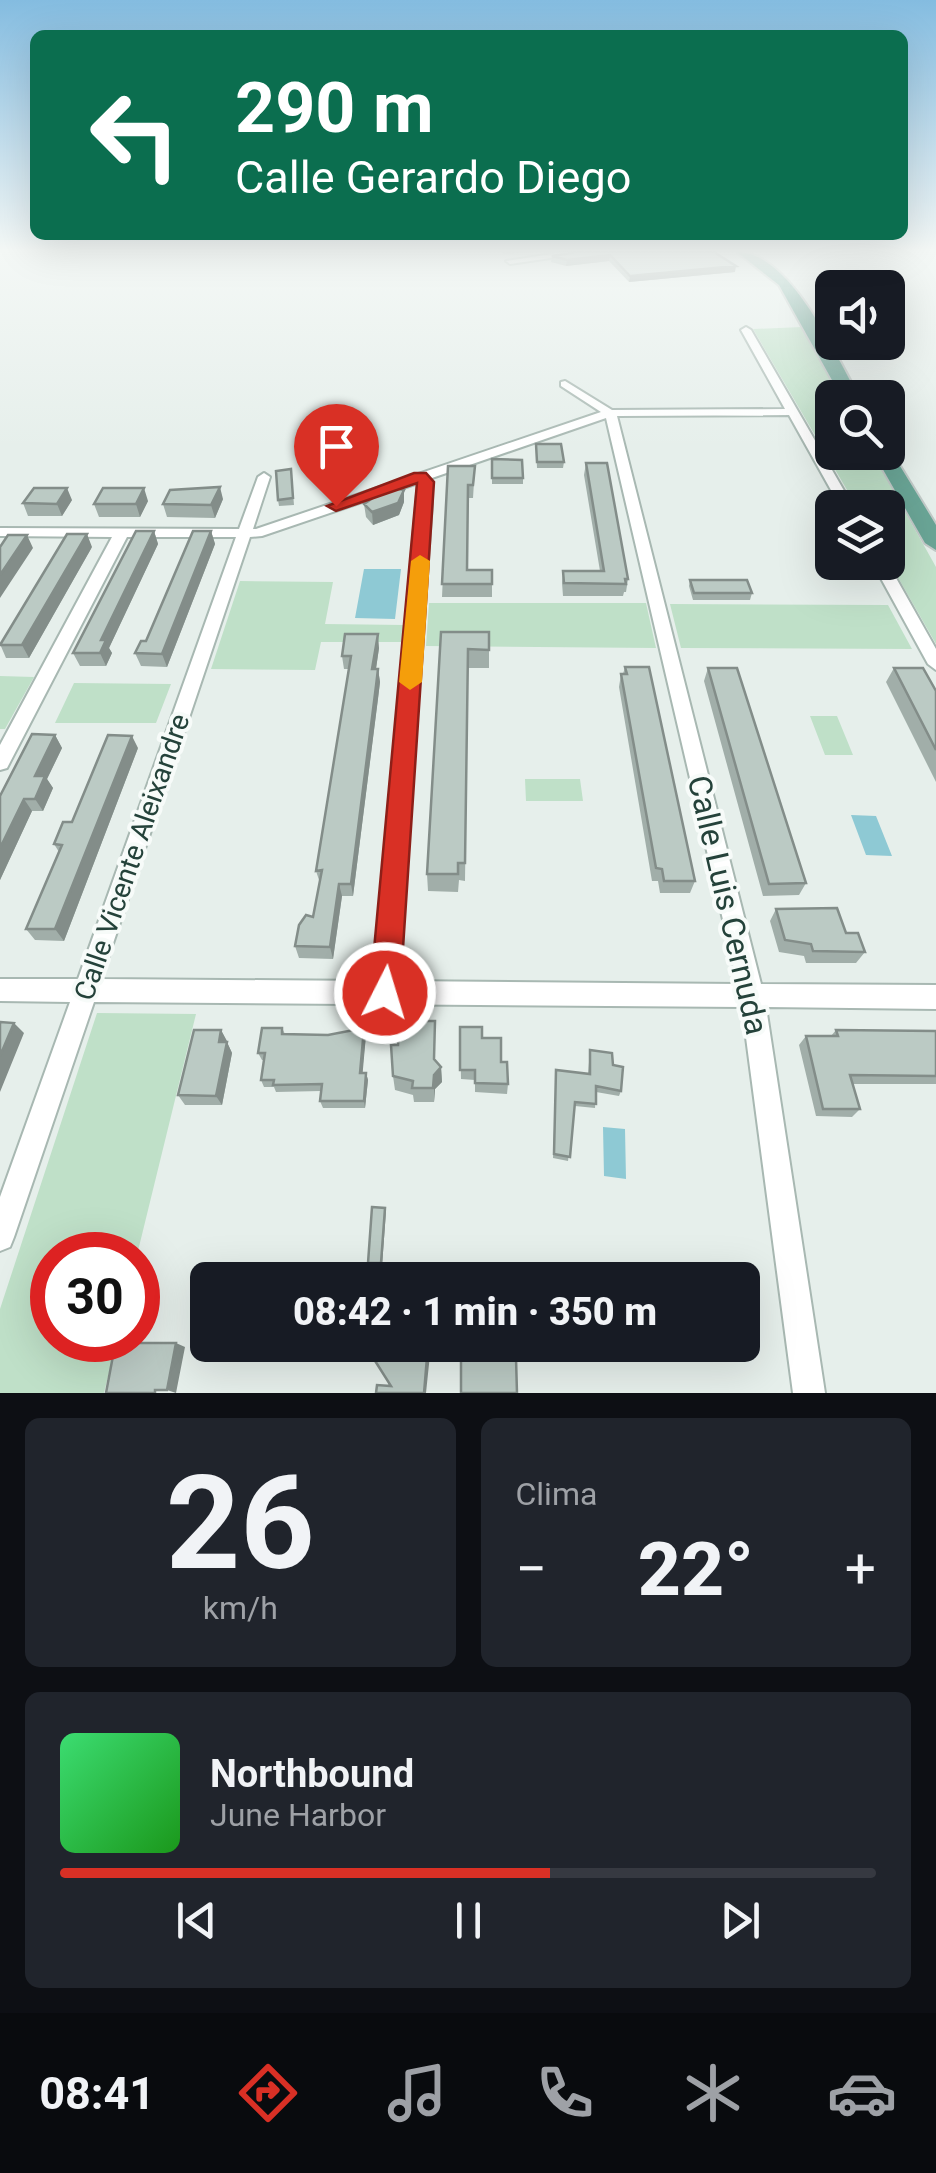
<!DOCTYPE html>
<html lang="es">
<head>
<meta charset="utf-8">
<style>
  :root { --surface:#171b24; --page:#20242c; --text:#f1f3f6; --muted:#9ea1a6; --line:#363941; --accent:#d93025 }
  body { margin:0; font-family:Roboto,sans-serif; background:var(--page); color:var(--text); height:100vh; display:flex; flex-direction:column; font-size:38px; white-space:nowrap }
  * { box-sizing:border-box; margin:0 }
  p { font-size:32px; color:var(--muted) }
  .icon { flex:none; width:55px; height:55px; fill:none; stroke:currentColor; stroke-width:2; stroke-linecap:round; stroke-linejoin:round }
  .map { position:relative; height:1393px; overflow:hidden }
  .details { display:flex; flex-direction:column; gap:25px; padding:25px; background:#0d0f14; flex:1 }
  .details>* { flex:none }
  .guide { position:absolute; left:30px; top:30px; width:878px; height:210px; border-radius:15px; box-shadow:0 10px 40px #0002; background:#0b6e4f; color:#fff; overflow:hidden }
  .controls { position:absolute; left:815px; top:270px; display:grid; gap:20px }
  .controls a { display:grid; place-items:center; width:90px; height:90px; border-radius:15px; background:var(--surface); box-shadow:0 10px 40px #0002; font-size:50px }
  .speed { position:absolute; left:30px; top:1232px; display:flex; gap:20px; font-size:50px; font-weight:700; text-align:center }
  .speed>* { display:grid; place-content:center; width:130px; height:130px; border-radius:50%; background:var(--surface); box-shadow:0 10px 40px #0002; line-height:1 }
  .speed .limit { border:15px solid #d22; background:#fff; color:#111 }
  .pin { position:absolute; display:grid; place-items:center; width:85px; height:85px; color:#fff; margin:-102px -42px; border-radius:50% 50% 50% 0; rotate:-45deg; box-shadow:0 0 10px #0007 }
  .pin .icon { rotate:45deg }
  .me { position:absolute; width:110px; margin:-55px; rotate:5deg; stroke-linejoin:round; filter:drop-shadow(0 0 8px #0008) }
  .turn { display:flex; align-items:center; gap:35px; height:210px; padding:0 40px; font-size:45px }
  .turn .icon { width:130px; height:130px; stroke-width:2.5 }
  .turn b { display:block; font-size:70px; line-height:85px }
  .big { font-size:75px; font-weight:800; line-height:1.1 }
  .details .widget { flex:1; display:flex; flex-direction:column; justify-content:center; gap:15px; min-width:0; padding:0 35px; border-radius:15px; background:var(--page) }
  .details .dial { align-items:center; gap:0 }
  .dial b { font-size:130px; line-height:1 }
  .song { display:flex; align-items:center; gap:30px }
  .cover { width:120px; height:120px; border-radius:15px; background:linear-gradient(135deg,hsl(140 70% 55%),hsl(120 70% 35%)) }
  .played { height:10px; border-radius:5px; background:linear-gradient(90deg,var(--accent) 60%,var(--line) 60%) }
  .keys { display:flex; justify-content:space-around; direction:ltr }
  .heat { display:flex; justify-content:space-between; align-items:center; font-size:55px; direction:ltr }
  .details .tiles { flex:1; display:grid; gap:25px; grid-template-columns:1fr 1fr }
  .widget:last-child { grid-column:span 2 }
  .trip { position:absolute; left:190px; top:1262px; width:570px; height:100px; border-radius:15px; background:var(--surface); box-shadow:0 10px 40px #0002; font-weight:800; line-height:100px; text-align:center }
  .tabs { display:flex; height:160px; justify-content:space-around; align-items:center; background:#090b0e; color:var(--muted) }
  .tabs .icon { width:70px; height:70px }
  .tabs .on { color:var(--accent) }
  .tabs b { font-size:45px; color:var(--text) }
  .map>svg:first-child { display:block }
</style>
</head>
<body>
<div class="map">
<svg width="936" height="1393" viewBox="0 0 936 1393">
  <rect width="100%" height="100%" fill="#e6efeb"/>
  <path fill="#bfe0c8" d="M802,327L841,397L832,398V452L872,453L936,567V644L888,560V508L857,507L753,329Z
    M240,581L333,582L325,624L404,625L402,642H321L315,670L211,669Z
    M429,603H646L656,648L426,646Z
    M670,604L888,605L912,649L681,648Z
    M0,676L34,677L5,729H0Z
    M74,683L171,684L156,723H55Z
    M810,716H837L853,755H825Z
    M525,779H580L583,801H526Z
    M97,1013L196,1014L137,1255H52V1340H117L104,1393H0V1309Z"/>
  <path fill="#8ec9d4" d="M364,569H401L395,619L355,618Z
    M851,815L876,816L892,856L866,855Z
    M603,1127L625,1129L626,1179L604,1176Z"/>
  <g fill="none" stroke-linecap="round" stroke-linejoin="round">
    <defs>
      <path id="minor" d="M565,252H591L510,264L506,261Z
        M746,327L751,330L854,508H841L789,415L617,416L761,984L936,985V1009L766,1007L825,1393H793L742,1007L94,1002L14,1237L10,1247L0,1251V1197L70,1002L0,1001V979H78L236,537H127L7,768L0,770V745L112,537L0,536V528L239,529L258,477L264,473L270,477L253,529H256L601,412L561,386V382L565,381L612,410L785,409L741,330ZM606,418L738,984L398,981L432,503L429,479ZM418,483L374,981L101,979L250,537L262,536Z
        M872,562H887L936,649V670L928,664Z"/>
      <path id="primary" d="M737,252C791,252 835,355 860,398H842L779,285Z
        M889,448L936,525V550L925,543L873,452H888Z"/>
    </defs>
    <use href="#minor" stroke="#a8b8b2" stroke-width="4"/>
    <use href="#primary" stroke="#c2cac8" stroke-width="4"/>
    <use href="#minor" fill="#fff" fill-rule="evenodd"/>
    <use href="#primary" fill="#6aa596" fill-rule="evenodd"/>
  </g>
  <path fill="#a1aea9" d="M502,252H534L504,254Z
    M714,252L735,272L629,282L609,261L566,266L551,262L552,256Z
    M536,444L564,462L563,468H537Z
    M492,459L523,478V484H492Z
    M324,460L359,475L340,485L326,472Z
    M586,463L628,579L626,592H624L623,596H563L562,583L563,571H600L584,475Z
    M448,466H475L473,498H468L467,570H492V597H442Z
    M291,469L294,505L279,506L278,500Z
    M404,490V502L399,515L373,525L366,517L364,504Z
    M223,499L215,518L167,517L163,504Z
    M72,500L62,516H28L23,503Z
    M148,501L140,517H99L94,504Z
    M154,531L158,544L109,648L112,653L106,666H80L73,653Z
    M211,531L215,544L167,667L141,666L135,653L146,641Z
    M92,547L29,658H6L0,644Z
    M690,580L752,593L750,600H693L689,586Z
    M441,632H489V668H468L465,881L459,880L458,892L428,891L427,874Z
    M379,648L376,669H378L380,682L353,896H342L333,959L299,958L295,946L313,917L320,883L316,871L349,669H344L342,656Z
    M625,667L695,881L690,893H660L658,881H652L619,687L621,674H623Z
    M708,668L806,883L799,895L763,896L704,681Z
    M894,668L936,691V782L886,682Z
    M55,735L62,748L47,779L53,788L43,811H32L0,880V796Z
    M138,748L64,941L35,940L26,929L59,852L54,844L72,822Z
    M776,909L846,933L865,952L856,963H806L804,956L779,952L770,921Z
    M435,1021V1061L441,1067L442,1082L435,1089L434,1102H414L413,1095L395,1090L393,1076L398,1045L406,1030Z
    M460,1027L482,1038L501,1062L508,1084L507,1094L475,1092V1080L461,1079Z
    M282,1028L285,1034L328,1035L364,1028L366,1035L362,1073H366L368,1080L365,1108H323L320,1101L321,1091L276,1092L274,1087H264L261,1080L264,1060H262L258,1053Z
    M221,1030L232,1053L222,1105H185L178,1095Z
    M836,1030L936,1031V1084H852L860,1109L852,1117L816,1116L799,1045L806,1036H831Z
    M590,1050L613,1065L621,1091L619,1096L596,1092L595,1108L575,1106L568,1161L553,1158L556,1070L588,1074Z"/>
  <path fill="#838d89" d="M610,255L609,261L566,266L567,260Z
    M736,266L735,272L629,282L630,276Z
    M358,463L359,475L340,485L338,473Z
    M220,487L223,499L215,518L211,505Z
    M67,488L72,500L62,516L57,504Z
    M144,488L148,501L140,517L136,504Z
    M404,490V502L399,515L373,525L372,512Z
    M154,531L158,544L109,648L112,653L106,666L100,653L101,640Z
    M211,531L215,544L167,667L162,654Z
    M87,534L92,547L29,658L22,645Z
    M27,535L33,548L0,598V575Z
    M378,634L379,648L374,682L372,669Z
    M378,669L380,682L378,699L353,896L351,884Z
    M55,735L62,748L47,779L53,788L43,811L35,799V776Z
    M132,736L138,748L64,941L55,929Z
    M24,799L32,811L0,880V848Z
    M339,884L342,896L333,959L330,947Z
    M14,1023L24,1033L0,1092V1056Z
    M364,1028L366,1035L362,1080L360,1073Z
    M221,1030L227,1041L224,1052L219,1042Z
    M227,1042L232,1053L222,1105L216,1096Z
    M441,1067L442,1082L435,1089L434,1102V1075Z
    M366,1073L368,1080L365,1108L364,1101Z
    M385,1208L386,1211L382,1266L381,1263Z
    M176,1343L185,1347L176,1393L167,1390Z
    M428,1345H431L426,1393H424Z"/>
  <path fill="#bbcac4" stroke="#838d89" stroke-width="2.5" d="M577,252H714L736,266L630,276L610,255L567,260L552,256Z
    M536,444H561L564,462H537Z
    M347,453L358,463L338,473L324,460Z
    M492,459L522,460L523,478H492Z
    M586,463H607L628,579H625L626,584L564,583L563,571H604Z
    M448,466H475L473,485H468L467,570H492V584H442Z
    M291,469L293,498L278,500L276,471Z
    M220,487L211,505L163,504L170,490Z
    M389,487L404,490L398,503L372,512L364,504Z
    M34,488H67L57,504L23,503Z
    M103,488H144L136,504H94Z
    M136,531H154L101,640H106L100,653H73Z
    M193,531H211L162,654L135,653L141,641H146Z
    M67,534H87L22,645H0Z
    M8,535H27L0,575V547Z
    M690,580H747L752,593H694Z
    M441,632H489V650L468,649L465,863H458V874H427Z
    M345,634H378L372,669H378L376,686L351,884H339L330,947L295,946L299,925L306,915L313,917L322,870L316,871L351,656H342Z
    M625,667H649L695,881H664L662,869L656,868L621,674H627Z
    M708,668H737L806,883L769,884Z
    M894,668H923L936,691V750Z
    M32,734L55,735L35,776H45L35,799H24L0,848V796Z
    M108,735L132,736L55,929H26L62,845L54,844L63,822H72Z
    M837,908L846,933H858L865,952L813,951L811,944L785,940L776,909Z
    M407,1021H435L434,1059L441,1067L434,1075L433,1088H412L413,1081L393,1076L391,1045H398L399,1030H406Z
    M0,1022L14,1023L0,1056Z
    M460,1027H482V1038H501V1062H507L508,1084L475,1083V1070H460Z
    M262,1028H282V1034L328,1035L364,1028L360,1073H366L364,1101H320L322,1084L273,1085L274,1080H261L265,1053H258Z
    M194,1030H221L219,1042H227L216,1096L178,1095Z
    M836,1030L936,1031V1076L850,1075L860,1109H823L806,1036H838Z
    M590,1050L612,1053L613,1065L623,1067L621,1091L596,1086V1104L575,1102L570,1157L554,1154L556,1070L590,1074Z
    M372,1207L385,1208L381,1263H368Z
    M116,1340H135L134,1343H176L167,1390H155V1393H106Z
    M376,1345H428L424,1393H376L377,1385L391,1386L372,1356Z
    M461,1345H485V1358H516L517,1393H461Z"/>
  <linearGradient id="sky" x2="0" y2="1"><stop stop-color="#84bce0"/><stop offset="0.56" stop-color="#f4f8f6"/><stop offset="1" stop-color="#f4f8f6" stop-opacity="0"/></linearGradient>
  <rect width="936" height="447" fill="url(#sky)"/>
  <path fill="#d93025" stroke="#8d1f18" stroke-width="2.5" d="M414,473H426L434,482L400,993L396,1003L385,1008L374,1003L370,993L417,483L336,511L327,506Z"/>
  <path fill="#f59e0b" d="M420,555L430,561L422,682L410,690L399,682L411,561Z"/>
  <g text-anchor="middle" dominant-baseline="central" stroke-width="8" stroke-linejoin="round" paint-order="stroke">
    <g font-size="28" fill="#24423a" stroke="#f7fbf9">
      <text transform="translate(132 857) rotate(-71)">Calle Vicente Aleixandre</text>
    </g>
    <g font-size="32" fill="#24423a" stroke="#f7fbf9">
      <text transform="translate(728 905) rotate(77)">Calle Luis Cernuda</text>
    </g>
  </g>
</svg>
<div class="controls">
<a><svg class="icon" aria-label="sound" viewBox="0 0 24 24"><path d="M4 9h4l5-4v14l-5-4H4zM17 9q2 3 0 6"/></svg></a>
<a><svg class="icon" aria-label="search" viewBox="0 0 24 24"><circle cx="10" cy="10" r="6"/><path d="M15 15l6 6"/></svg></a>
<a><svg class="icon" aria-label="layers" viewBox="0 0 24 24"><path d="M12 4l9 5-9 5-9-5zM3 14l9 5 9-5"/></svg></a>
</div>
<div class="speed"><div class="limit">30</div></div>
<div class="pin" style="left:336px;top:506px;background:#d93025"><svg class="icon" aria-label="arrive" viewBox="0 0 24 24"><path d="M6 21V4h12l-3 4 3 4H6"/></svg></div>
<svg class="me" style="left:385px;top:993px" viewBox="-20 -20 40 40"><circle r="17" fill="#d93025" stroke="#fff" stroke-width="3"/><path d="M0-11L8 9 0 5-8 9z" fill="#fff"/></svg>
<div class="trip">08:42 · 1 min · 350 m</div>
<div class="guide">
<div class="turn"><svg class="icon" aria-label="left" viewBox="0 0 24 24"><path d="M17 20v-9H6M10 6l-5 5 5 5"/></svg><div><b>290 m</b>Calle Gerardo Diego</div></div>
</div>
</div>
<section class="details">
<div class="tiles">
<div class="widget dial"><b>26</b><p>km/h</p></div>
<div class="widget"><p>Clima</p>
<div class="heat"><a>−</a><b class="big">22°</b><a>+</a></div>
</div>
<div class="widget">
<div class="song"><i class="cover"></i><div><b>Northbound</b><p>June Harbor</p></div></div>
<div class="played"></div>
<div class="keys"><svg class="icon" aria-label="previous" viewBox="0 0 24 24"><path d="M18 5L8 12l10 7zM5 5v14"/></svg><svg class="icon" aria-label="pause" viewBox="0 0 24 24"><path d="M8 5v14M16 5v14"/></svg><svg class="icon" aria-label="next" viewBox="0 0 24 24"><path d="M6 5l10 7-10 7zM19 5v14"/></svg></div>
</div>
</div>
</section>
<nav class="tabs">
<b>08:41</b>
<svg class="icon on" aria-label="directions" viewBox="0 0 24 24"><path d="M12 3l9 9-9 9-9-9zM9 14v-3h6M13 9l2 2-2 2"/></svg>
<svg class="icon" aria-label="music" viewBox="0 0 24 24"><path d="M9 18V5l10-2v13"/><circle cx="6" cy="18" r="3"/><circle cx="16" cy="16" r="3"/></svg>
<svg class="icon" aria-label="phone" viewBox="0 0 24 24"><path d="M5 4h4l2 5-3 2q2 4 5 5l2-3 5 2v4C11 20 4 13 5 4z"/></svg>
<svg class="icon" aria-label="climate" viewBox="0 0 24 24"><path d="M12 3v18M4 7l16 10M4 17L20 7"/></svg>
<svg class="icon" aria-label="car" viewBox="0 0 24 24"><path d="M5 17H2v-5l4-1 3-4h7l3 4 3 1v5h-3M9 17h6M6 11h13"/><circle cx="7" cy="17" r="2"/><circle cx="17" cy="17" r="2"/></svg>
</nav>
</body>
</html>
